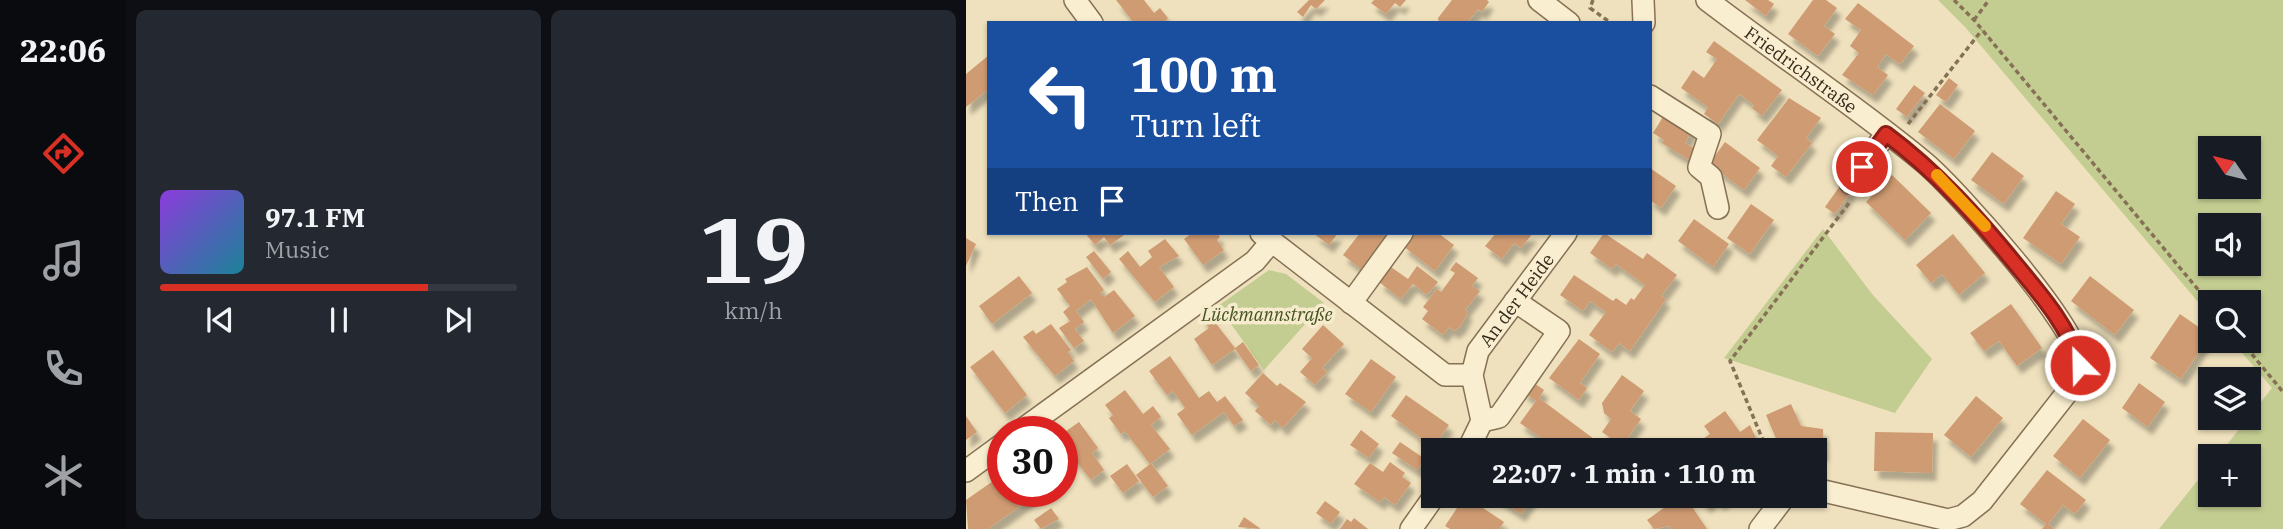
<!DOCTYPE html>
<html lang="en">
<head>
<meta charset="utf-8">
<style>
  :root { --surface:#171b24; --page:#242831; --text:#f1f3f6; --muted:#9ea1a6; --line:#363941; --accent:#d93025 }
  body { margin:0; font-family:"IBM Plex Serif",serif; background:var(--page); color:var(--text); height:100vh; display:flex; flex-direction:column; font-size:26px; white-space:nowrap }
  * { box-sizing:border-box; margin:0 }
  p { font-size:23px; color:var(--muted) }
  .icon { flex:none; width:38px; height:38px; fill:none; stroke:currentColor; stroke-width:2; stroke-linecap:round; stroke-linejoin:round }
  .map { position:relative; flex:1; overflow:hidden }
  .details { display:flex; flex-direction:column; gap:10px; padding:10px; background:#0d0f14; width:840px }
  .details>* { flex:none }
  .guide { position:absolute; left:21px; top:21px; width:665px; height:214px; border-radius:0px; box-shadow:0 2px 5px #0004; background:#1a4fa0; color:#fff; overflow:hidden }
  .needle { width:46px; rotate:305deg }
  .buttons { position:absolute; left:1232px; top:136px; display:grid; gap:14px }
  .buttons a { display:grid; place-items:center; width:63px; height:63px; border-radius:0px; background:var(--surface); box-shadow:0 2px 5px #0004; font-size:35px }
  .speed { position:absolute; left:21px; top:416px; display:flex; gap:14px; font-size:35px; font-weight:700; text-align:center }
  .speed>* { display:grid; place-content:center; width:91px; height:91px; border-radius:50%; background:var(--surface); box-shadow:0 2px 5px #0004; line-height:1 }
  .speed .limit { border:10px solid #d22; background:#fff; color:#111 }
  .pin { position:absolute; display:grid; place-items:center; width:60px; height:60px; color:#fff; margin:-30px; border:4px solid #fff; border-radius:50%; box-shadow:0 2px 7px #0007 }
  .me { position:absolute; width:77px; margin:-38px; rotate:337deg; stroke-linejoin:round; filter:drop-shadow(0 0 5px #0008) }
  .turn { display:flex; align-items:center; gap:24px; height:147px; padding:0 28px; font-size:32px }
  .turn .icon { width:91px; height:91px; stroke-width:2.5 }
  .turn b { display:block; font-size:49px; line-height:60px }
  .then { display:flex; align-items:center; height:66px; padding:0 28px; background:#0003; gap:14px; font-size:26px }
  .details .tile { flex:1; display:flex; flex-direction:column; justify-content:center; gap:10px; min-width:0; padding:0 24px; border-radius:10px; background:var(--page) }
  .details .dial { align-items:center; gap:0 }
  .dial b { font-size:91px; line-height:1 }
  .song { display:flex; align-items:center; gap:21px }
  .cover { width:84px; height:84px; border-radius:10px; background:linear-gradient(135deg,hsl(270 70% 55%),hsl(190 70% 35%)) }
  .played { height:7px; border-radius:4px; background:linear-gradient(90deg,var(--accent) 75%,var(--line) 75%) }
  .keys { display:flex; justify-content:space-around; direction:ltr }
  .details .tiles { flex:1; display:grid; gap:10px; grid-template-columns:repeat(2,1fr) }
  .trip { position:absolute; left:455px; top:438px; width:406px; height:70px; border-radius:0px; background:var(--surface); box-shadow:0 2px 5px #0004; font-weight:800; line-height:70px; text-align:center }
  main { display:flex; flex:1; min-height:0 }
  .menu { display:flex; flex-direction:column; width:126px; justify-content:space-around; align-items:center; background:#090b0e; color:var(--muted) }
  .menu .icon { width:49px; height:49px }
  .menu .on { color:var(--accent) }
  .menu b { font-size:32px; color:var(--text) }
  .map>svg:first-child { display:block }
</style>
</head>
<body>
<main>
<nav class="menu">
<b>22:06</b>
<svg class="icon on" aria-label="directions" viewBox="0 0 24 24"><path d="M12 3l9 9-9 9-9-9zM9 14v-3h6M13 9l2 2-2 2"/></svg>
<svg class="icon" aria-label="music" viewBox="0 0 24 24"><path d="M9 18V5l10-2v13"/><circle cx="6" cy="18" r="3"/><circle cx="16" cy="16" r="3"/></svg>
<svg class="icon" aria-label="phone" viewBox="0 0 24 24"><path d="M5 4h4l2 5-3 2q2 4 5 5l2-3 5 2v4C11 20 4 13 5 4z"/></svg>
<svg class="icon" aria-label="climate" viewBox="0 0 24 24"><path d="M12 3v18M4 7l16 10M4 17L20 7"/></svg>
</nav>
<section class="details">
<div class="tiles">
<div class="tile">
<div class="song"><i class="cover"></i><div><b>97.1 FM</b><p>Music</p></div></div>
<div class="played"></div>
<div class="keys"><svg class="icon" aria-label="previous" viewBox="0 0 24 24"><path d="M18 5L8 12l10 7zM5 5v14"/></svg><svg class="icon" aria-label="pause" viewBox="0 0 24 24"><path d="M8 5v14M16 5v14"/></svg><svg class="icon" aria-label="next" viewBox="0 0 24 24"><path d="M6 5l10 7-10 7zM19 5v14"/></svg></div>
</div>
<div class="tile dial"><b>19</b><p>km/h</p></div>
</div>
</section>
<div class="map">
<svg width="1317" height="529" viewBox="0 0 1317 529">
  <defs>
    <filter id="shadow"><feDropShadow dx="4.5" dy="8" stdDeviation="2" flood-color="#0004"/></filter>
  </defs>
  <rect width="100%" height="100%" fill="#efe1bd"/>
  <path fill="#c4cd91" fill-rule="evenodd" d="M972,0H1317V529H1193L1244,465V495H1283V457H1251L1306,388L1266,341H1283V303H1244V316L999,27ZM1244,149H1283V187H1244ZM1244,226H1283V264H1244Z
    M857,229L906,294L966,359L929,413L758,358Z
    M303,270L320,274L358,303L298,370L252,306Z"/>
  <path fill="#cf9b72" filter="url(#shadow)" d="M150,0H178L188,13L194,8L202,18L197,23H168Z
    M343,0H359L350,9L345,5L337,17L331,12Z
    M408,0H440L434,7L429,3L420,14L405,3Z
    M486,0H521L523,2L516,12L512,9L501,23H473L472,18Z
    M779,0H802L808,4L800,16Z
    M847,0H860L871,8L858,26L869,34L852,56L822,34Z
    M892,3L948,46L934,64L920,54L911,67L922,75L907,95L876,75L893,53L884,46L895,30L879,19Z
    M748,41L816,90L796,116L786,108L788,105L773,94L752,124L738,114L742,107L715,88L727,70L738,78L751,59L740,52Z
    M23,55V89L0,107V74Z
    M983,78L992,85L980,102L970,95Z
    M948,85L959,93L941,117L930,109Z
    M823,98L855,118L840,138L846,143L820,177L805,166L812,156L791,140Z
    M974,104L1009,131L988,159L952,132Z
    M700,112L727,129L719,143L735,152L728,163L696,143L698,140L687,133Z
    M759,142L794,168L778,190L743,164Z
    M1026,152L1058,176L1038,204L1005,180Z
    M684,168L710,186L695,208L684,200Z
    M926,175L965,213L939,240L900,202Z
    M876,183L886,190L869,214L859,207Z
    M1090,191L1109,204L1095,224L1114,237L1095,264L1057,238Z
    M785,204L808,220L784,254L761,238Z
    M728,219L763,244L747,267L712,241Z
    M119,233H161L144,245L138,237L129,245Z
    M226,233H251L254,237L251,240L258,250L237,265L218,239Z
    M347,233H372L363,245Z
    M394,233L420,235L395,269L377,255Z
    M447,233H472L488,245L469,271L437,246Z
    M530,233H567L555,248L548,243L536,259L519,246Z
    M638,233L677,259L681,253L711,275L695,296L700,299L664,351L653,343L646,352L623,335L640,312L624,301L617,311L594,295L608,275L647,301L650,298L660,305L665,298L668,300L679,285L650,264L646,269L624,253Z
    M987,234L1019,273L993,295L976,274L965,283L950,265Z
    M0,238L10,244L0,266Z
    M199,239L213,256L193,267L208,287L189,302L153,259L162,251L174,267L186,257L182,251Z
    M128,251L145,272L137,279L120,257Z
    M490,262L512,278L506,286L514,291L499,310L502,312L495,326L488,331L483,327L477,335L456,319L462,311L457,307L471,289L475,292L489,273L484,270Z
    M451,266L472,282L461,295L447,284L435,299L413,282L425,267L442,279Z
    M121,267L138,290L134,293L138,297L148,290L169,316L147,333L125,299L110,311L118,322L109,329L118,341L108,348L93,328L104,321L97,312L104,306L91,289L101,282L99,279Z
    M53,276L66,293L26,324L13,306Z
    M1124,276L1168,310L1149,335L1105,301Z
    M1045,304L1076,348L1051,366L1033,341L1018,351L1004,333Z
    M241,312L269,348L277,342L293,365L285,371L269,349L246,365L228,339L243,328L235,317Z
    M1214,314L1244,335L1215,379L1184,358Z
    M85,324L105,350L102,352L108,361L89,376L57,337L67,330L70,334Z
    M357,325L378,344L356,368L361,372L349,385L334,372L346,358L336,349Z
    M613,339L634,354L614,383L621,388L613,400L583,378Z
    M27,350L61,395L39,413L4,367Z
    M204,356L233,398L243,391L251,402L259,396L277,420L268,426L258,412L226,435L211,414L219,408L207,391L201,395L183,371Z
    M405,359L430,377L405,412L379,394Z
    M297,373L311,386L314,383L340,402L317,428L309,420L305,425L289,411L293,406L279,393Z
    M656,375L678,391L664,411L675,419L656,446L636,432L645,419L638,413L636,403Z
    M564,380L578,390L573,398L628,439L620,450L614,447L583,450L586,446L554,423L570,401L556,391Z
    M1173,383L1199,402L1182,427L1156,408Z
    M159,390L177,414L187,406L195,417L185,425L204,449L184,464L159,431L155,434L143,418L147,415L139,405Z
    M440,395L483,425L467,447L425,416Z
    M1010,396L1037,418L1005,457L978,435Z
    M825,404L835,426L857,429L858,454L849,453V450H815L800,415Z
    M759,411L774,432L784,425L793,445L786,450L780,442L769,450H735L731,443L744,434L738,426Z
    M0,416L11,432L0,440Z
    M1117,419L1144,440L1114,478L1087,456Z
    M113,422L132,448L126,453L138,470L125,480L96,443V434Z
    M395,430L413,444L403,458L384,445Z
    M909,432L967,433L966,473L908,471Z
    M434,442L459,459L451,470L426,453Z
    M424,462L439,473L436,477L445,483L429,505L418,497L414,502L388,484L404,463L417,472Z
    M185,463L202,486L187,497L170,475Z
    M161,464L173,481L157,493L144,476Z
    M1081,470L1120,500L1109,514L1097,505L1082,524L1088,529H1076L1080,524L1054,504Z
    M37,474V492H69L71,494L22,529H2L0,500Z
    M527,495H568L555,514Z
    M702,495H718L741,529H705L703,526L688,529L681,520L706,502Z
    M733,495H765L754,503L750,498L740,505Z
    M499,496L538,522L533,529H484L479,526Z
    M359,501L374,512L365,524L350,513Z
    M85,508L93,519L75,529L68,520Z
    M278,517L295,529L272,527Z
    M388,518L402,529H374L381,519L385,522Z"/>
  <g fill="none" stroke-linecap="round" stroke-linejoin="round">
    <defs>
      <g id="minor">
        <path d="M109,0L126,23"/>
        <path d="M573,0L603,23"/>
        <path d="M677,0L678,23"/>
        <path id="s1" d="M741,0C813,55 889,105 959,163C990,189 1114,328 1114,364C1114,370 1109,379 1107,385L1016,501L997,516L982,520L849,489"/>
        <path d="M684,96L744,134L733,167L745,177L752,208"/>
        <path d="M884,183L920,134"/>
        <path d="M295,233L479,375H506"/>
        <path d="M385,303L436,233"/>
        <path d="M516,421L533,417L593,331L549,301"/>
        <path d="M53,432L289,261L305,242"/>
        <path id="s2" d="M502,450L516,421L506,375L512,351L600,233"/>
        <path d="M0,471L37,444"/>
        <path d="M445,529L469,495"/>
        <path d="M794,529L820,495"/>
      </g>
    </defs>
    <use href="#minor" stroke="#877156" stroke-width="24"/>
    <path stroke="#877156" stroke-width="3.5" stroke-dasharray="5 3.5" stroke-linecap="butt" d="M627,0L624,8L645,23
      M988,0L1008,20L1244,304
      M1008,20L1023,0
      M942,124L1016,30
      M1275,341L1317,392
      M801,450L764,361L883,203"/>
    <use href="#minor" stroke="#faeed0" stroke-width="21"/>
  </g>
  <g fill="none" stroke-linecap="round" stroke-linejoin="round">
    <defs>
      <path id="route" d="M896,167L920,134C971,172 1011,217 1051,266C1076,296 1103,327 1114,365"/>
    </defs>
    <use href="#route" stroke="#8d1f18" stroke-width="18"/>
    <use href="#route" stroke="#d93025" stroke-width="12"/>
    <path stroke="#f59e0b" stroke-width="12" d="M971,175L1019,226"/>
  </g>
  <g text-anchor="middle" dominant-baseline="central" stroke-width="7" stroke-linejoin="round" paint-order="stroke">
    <g font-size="18" fill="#36291b" stroke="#f6ebcd">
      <text stroke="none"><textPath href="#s1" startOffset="117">Friedrichstraße</textPath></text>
      <text stroke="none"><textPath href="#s2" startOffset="168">An der Heide</textPath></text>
    </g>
    <g font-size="18" font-style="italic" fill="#455321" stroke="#f6ebcd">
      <text x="301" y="314">Lückmannstraße</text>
    </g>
  </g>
</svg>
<div class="buttons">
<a><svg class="needle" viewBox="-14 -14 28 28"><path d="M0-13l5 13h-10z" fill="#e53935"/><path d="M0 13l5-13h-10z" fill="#9ea1a6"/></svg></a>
<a><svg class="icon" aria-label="sound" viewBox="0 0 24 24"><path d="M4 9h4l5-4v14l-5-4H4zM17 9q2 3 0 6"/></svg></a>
<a><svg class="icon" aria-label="search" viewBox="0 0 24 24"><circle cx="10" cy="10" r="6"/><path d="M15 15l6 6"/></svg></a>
<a><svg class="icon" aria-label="layers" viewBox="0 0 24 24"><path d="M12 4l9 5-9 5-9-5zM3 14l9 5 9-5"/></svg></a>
<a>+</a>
</div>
<div class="speed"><div class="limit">30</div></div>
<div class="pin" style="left:896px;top:167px;background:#d93025"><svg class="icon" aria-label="arrive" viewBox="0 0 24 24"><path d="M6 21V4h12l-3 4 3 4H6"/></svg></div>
<svg class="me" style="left:1114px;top:365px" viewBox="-20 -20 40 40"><circle r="17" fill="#d93025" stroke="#fff" stroke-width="3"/><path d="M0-11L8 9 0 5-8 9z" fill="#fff"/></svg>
<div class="trip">22:07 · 1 min · 110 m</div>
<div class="guide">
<div class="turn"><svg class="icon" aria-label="left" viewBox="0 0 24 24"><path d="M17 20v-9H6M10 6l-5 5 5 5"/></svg><div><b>100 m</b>Turn left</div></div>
<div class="then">Then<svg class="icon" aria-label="arrive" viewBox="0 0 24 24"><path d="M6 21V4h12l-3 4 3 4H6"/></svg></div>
</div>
</div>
</main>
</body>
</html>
